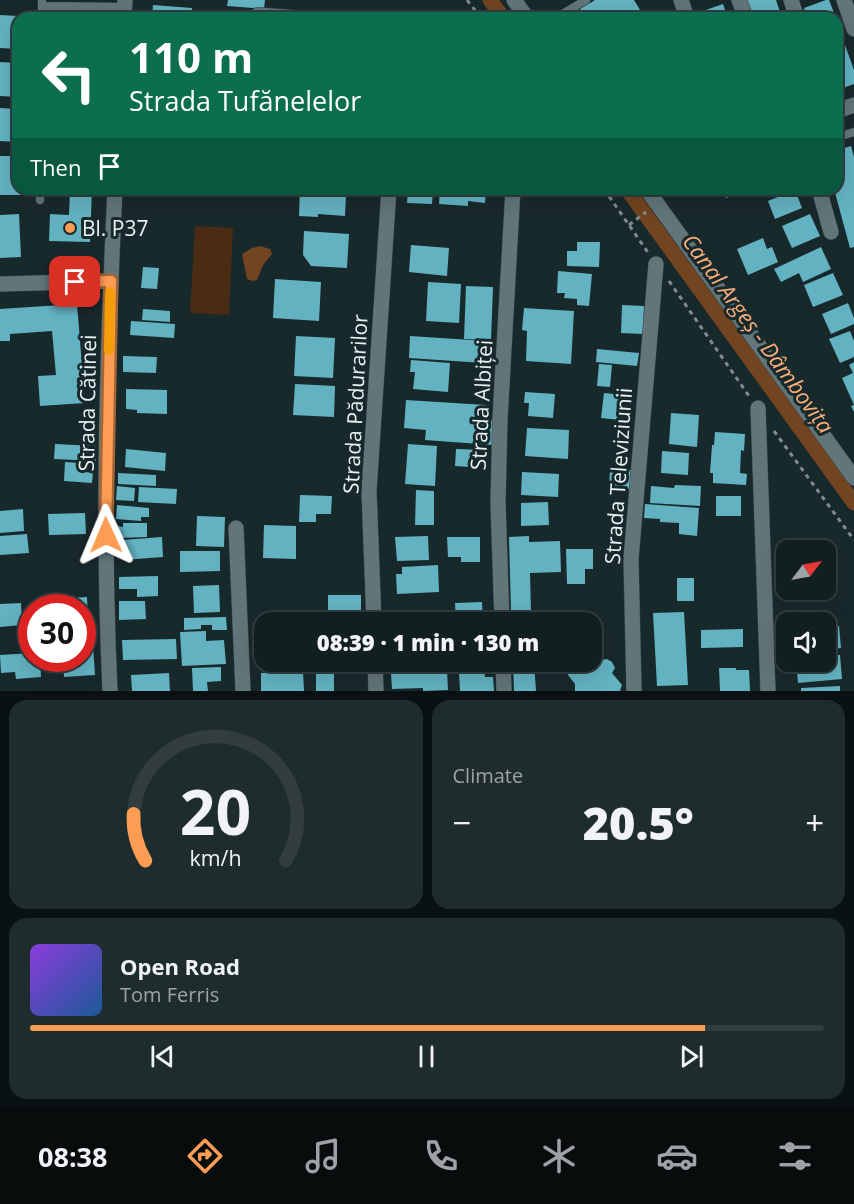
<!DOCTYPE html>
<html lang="en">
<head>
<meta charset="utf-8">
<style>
  :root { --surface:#121f21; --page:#1f2c2e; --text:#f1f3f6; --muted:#9ca2a5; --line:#313d3f; --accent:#fc9d53 }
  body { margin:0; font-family:"Open Sans",sans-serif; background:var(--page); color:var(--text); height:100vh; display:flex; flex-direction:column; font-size:22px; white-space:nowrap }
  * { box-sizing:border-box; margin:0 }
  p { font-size:20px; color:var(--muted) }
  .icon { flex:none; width:33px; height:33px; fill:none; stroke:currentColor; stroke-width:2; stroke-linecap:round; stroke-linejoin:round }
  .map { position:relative; height:691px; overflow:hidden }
  .drawer { display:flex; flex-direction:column; gap:9px; padding:9px; background:#0a1112; flex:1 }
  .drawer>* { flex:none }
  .hud { position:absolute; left:12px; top:12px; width:831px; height:183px; border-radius:18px; box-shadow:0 6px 24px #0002,0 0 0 2px var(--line); background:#0b6e4f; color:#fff; overflow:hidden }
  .needle { width:39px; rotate:58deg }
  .controls { position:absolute; left:776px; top:540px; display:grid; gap:12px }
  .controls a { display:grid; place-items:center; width:60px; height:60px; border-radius:12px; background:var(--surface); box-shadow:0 6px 24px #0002,0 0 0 2px var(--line); font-size:30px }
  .speed { position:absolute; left:18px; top:594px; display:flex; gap:12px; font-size:30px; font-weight:700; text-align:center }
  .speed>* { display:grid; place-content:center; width:78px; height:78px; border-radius:50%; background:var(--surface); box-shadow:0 6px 24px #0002,0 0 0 2px var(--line); line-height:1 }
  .speed .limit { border:9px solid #d22; background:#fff; color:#111 }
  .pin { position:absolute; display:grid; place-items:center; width:51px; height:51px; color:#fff; margin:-26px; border-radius:12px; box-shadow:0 3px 9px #0006 }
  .me { position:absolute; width:66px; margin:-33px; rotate:359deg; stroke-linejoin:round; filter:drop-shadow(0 0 4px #0008) }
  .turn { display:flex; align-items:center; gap:21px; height:126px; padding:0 18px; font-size:27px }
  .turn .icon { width:78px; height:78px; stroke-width:2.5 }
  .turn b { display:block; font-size:42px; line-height:51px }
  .then { display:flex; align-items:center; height:57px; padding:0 18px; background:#0003; gap:12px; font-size:22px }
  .big { font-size:45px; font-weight:800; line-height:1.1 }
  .drawer .card { flex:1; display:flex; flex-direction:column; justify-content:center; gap:9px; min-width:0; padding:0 21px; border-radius:18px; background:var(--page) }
  .drawer .dial { align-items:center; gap:0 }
  .dial svg { height:156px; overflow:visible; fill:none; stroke:var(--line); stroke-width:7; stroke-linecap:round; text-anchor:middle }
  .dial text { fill:var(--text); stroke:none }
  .song { display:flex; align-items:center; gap:18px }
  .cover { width:72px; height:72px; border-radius:9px; background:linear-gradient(135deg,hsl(270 70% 55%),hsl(210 70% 35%)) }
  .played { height:6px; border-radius:3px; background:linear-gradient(90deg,var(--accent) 85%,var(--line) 85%) }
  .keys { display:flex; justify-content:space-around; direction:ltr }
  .heat { display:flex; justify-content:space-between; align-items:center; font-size:33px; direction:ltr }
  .drawer .tiles { flex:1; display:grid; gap:9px; grid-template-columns:1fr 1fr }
  .card:last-child { grid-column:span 2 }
  .trip { position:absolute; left:254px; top:612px; width:348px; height:60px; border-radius:18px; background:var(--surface); box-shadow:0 6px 24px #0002,0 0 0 2px var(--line); font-weight:800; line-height:60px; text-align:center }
  .dock { display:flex; height:96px; justify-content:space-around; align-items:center; background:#070c0d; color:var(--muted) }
  .dock .icon { width:42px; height:42px }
  .dock .active { color:var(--accent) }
  .dock b { font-size:27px; color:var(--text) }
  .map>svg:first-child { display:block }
</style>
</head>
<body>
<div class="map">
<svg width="854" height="691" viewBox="0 0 854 691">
  <rect width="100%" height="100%" fill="#18292c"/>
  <path fill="#4a2b14" d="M195,226L233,228L229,315L190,313Z"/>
  <path fill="#724420" d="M260,246L270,249L272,254L263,265L257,280L253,281L247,279L242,254L252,248Z"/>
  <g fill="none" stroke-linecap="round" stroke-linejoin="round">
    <path stroke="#724420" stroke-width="15" d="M490,0L503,18
      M627,189L854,503"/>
  </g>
  <path fill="#63b2c2" d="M228,0H265L264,9L227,6Z
    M595,0H634L645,18H573L582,13L580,9Z
    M746,0H776L782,18H752Z
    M826,0H829L836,18H807L804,8Z
    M723,4L728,18H699L697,13Z
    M153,5L192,8L191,18H152Z
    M0,15L18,16V49L0,48Z
    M837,23L854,70V84L837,90Z
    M0,62L18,63V97L0,96Z
    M0,108L18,109V142L0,141Z
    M851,146L854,157V247L850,248L834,189H837V150Z
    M0,156H18V189H33V195H0Z
    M70,189H92L90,242L49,241L50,214L69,215Z
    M300,189H317L316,193L346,195L345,216L318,214V217L299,216Z
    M408,189H433L432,204L407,203Z
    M440,189H486L485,203L468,201V206L439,204Z
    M722,189H747L726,198Z
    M795,190L802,208L775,219L768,201Z
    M19,214L21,257L0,258V215Z
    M810,214L820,236L792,248L782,226Z
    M304,231L349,234L347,268L311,266L303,255Z
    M763,238L767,249L772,247L778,262L748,275L737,249Z
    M577,242H600L599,267L567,266V251H577Z
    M411,245L449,248L447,276L409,272Z
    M821,247L831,269L803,282L799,273L781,282L774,269Z
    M143,267L159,268L157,289L141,288Z
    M558,271L592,274L589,306L577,305V299L564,298L565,293H557Z
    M833,273L843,295L813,307L804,285Z
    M275,279L321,282L319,321L273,318Z
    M428,282L461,284L459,323L426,321Z
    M466,286L493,287L491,340L464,339Z
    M848,303L854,318V324L831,334L822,314Z
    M77,304L85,403L40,406L38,376L56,375L52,331L10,334V341H0V309Z
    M622,305L644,306L643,334L621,333Z
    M524,308L574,311L571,364L526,361L527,331L522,330Z
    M143,309L170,311V322L142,320Z
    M131,321L175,324L174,338L130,335Z
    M850,331L854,341V357L840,363L829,339Z
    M296,336L335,338L333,378L294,376Z
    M410,336L486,341L484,363L409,358Z
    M597,349L639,353L637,366L596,362Z
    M123,356L157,357L156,373L123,372Z
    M411,360L450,363L448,392L413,389L415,372H410Z
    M854,362V412L851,406L854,405L842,378L853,373L849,365Z
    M599,364L612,365L610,387L597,386Z
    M295,384L335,386L334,417L293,415Z
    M126,389L167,390V414L137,413V410L126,409Z
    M525,392L555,394L553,418L528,416L529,403H524Z
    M604,393L623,395L621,420L601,418Z
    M406,400L486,405L485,419L495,420L493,445L425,440L426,430L404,428Z
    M671,413L699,415L697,447L669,444Z
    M527,428L569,430L568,459L525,456Z
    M715,432L745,434L744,451L741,450L740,473L747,474L746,485L713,483V473H710L712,445H714Z
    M55,444L96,446V461L54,459Z
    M408,444L437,446L435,486L405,484Z
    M126,449L166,453L165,471L125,467Z
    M456,449L486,450L485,468L455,466Z
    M662,451L689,453L688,475L661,473Z
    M65,462L79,463L78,471L93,473L92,483L64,481Z
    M610,469L631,470L630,489L609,488Z
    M522,472L559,474L558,497L521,495Z
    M118,473L156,475V486L118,484Z
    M675,485L701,486L700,506L650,503L651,486L674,488Z
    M117,486L135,488L134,501L116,500Z
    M139,487L177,489L176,504L138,502Z
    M416,490L434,491V525H415Z
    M300,495L332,496L331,514H316V522H299Z
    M716,496H741V516H716Z
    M548,502L549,525L521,526V503Z
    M645,504L699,508L697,536L679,534V523L660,522V519L644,518Z
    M117,505L149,508V517H141V521L116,519Z
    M23,509L24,531L0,533V511Z
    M85,513L86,534L49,535L48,514Z
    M197,516L225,517L224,547L196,546Z
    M123,523H147V537L118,538V526L123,527Z
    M264,525L296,526V559L263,558Z
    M27,534L29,553L0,555V536Z
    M428,536L429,560L397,561L395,537Z
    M529,536V542L560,541L561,572L530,573L531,612H511L509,537Z
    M162,537L163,557L123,560L122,540Z
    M447,537H480V562H461V557H448Z
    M566,549H593V569H585V584H567Z
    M180,551H220V571L180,572Z
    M438,565L439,592L397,594L396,574H402V567Z
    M158,576V596L137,597V589H119V577Z
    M677,578H694V601H677Z
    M219,585L220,612L194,613L193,586Z
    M328,595H361V616H328Z
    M87,597L88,619L82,620V608H57V599Z
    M119,601H145L146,619L119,620Z
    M482,602L483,622H456L455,603Z
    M21,603L22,625L0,627V604Z
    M684,612L688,685L657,686L653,613Z
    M226,617L227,630H212V625H201V629L184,630V618Z
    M839,626L841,648L825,650V628Z
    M743,629V647L701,648V630Z
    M206,631V641L224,640L226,664L182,666L180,632Z
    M252,636H264V653L252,654Z
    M176,639L177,659L123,660L122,640Z
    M93,645L95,675L64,677L63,658H82V646Z
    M591,649L602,660L607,659L612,662L615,668L612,673L622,685L620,691H575V684L558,662H591Z
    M32,653V658H40L41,677L16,679L15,672L1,673L0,655Z
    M840,655L842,679L798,683L796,662H825V656Z
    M412,662H440L441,671L447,670L448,690L423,691V688L392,689L391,673L418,672V666H412Z
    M454,662H478L479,663L454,665Z
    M513,662H534L536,691H514Z
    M221,667V681L207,682L208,691H193L192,668Z
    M719,668H736V670H749L750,691H720Z
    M484,670L485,677H493L494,691H460L459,672Z
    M303,671L304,691H261V673Z
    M169,673L170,691H132L131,675Z
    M316,674H334V691H316Z
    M840,686V691H801V688Z"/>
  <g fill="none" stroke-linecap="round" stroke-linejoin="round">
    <defs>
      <path id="service" d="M42,6L125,7
        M42,18V0
        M556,18L586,0
        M837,137L854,132
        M40,200V189"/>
      <path id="minor" d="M514,0L527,18
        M681,0L687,18
        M739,0L746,18
        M791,0L797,18
        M844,0L854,29
        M258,15L298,18
        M124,18L125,0
        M819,189L831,232
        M0,284L111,281
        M758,408L768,691
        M236,528L243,691
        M374,622L369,491L389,189
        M502,622L498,503L500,419L513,189
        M375,662L376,691
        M503,662L504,691
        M110,691C102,524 107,356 115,189
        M634,691L631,559L656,264"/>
      <path id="tertiary" d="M837,111L854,105
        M651,189L648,191L854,478"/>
    </defs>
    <use href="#service" stroke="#3a474b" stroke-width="9"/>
    <use href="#minor" stroke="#3a474b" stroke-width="16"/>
    <use href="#tertiary" stroke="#3a474b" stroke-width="16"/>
    <path stroke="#7f8d90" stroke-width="3" stroke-dasharray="4.5 4.5" stroke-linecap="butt" d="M467,0L481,18
      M604,189L649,254
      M629,225L646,212
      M669,281L749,396
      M774,431L854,540"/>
    <use href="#service" stroke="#627579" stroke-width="8"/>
    <use href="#minor" stroke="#627579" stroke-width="15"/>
    <use href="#tertiary" stroke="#627579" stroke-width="15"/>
  </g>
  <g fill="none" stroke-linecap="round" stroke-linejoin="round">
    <defs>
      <path id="route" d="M75,282L111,281L106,535"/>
    </defs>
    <use href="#route" stroke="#a46636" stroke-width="15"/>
    <use href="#route" stroke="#fc9d53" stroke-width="10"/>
    <path stroke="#f59e0b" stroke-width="10" d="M109,350L110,292"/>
  </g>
  <circle fill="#fc9d53" stroke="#18292c" stroke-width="2" cx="70" cy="228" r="6"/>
  <g text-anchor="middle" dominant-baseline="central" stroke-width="6" stroke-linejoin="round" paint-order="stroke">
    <g font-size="21" fill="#e7f2f4" stroke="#18292c" text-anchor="start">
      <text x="82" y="228">Bl. P37</text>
    </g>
    <g font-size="21" fill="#e7f2f4" stroke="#18292c">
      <text transform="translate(87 403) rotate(-89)">Strada Cătinei</text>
      <text transform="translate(355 404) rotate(-87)">Strada Pădurarilor</text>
      <text transform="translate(481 405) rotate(-87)">Strada Albiței</text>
      <text transform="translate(618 476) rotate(-86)">Strada Televiziunii</text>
    </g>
    <g font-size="22" font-style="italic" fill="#f9af7a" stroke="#18292c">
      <text transform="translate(759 333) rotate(54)">Canal Argeș - Dâmbovița</text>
    </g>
  </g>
</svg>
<div class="controls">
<a><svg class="needle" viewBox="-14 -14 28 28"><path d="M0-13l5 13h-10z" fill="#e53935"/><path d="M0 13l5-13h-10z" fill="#9ca2a5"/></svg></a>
<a><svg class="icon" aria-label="sound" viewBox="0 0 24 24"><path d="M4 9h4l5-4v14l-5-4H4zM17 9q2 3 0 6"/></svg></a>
</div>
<div class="speed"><div class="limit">30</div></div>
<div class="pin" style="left:75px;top:282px;background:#d93025"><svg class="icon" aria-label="arrive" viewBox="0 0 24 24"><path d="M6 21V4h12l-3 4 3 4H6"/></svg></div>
<svg class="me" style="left:106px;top:535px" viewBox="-20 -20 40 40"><path d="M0-17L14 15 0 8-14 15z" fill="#fc9d53" stroke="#fff" stroke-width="4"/></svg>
<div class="trip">08:39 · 1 min · 130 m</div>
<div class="hud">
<div class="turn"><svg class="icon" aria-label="left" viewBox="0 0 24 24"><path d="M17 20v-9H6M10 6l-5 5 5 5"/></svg><div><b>110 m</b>Strada Tufănelelor</div></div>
<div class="then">Then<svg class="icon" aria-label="arrive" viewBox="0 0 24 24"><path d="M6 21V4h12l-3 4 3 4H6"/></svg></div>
</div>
</div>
<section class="drawer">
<div class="tiles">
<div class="card dial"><svg viewBox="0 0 100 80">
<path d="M14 69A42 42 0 1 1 86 69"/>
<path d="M14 69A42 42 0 0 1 8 45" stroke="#fc9d53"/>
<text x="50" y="56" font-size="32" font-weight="700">20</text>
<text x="50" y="72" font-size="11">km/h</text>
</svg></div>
<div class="card"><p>Climate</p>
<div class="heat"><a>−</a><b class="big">20.5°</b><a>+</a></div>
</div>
<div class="card">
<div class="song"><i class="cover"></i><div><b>Open Road</b><p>Tom Ferris</p></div></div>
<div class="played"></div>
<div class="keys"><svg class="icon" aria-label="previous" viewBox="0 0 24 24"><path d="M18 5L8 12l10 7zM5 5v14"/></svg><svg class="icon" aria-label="pause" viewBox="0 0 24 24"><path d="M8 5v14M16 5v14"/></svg><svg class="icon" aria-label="next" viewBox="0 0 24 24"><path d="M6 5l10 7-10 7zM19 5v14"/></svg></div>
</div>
</div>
</section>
<nav class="dock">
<b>08:38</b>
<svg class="icon active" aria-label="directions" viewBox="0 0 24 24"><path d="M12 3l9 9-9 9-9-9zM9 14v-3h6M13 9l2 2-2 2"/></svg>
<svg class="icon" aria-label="music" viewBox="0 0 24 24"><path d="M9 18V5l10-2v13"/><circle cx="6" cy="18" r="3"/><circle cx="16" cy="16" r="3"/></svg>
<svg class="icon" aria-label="phone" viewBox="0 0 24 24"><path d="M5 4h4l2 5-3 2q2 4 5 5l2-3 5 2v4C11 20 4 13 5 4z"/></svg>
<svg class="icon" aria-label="climate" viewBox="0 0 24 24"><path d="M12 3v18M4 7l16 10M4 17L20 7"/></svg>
<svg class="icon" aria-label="car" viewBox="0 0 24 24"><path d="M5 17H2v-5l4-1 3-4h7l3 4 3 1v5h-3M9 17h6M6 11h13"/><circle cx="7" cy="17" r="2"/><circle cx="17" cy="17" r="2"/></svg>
<svg class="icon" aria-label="filters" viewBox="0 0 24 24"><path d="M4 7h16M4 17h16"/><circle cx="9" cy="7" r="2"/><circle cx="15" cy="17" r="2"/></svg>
</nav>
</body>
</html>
